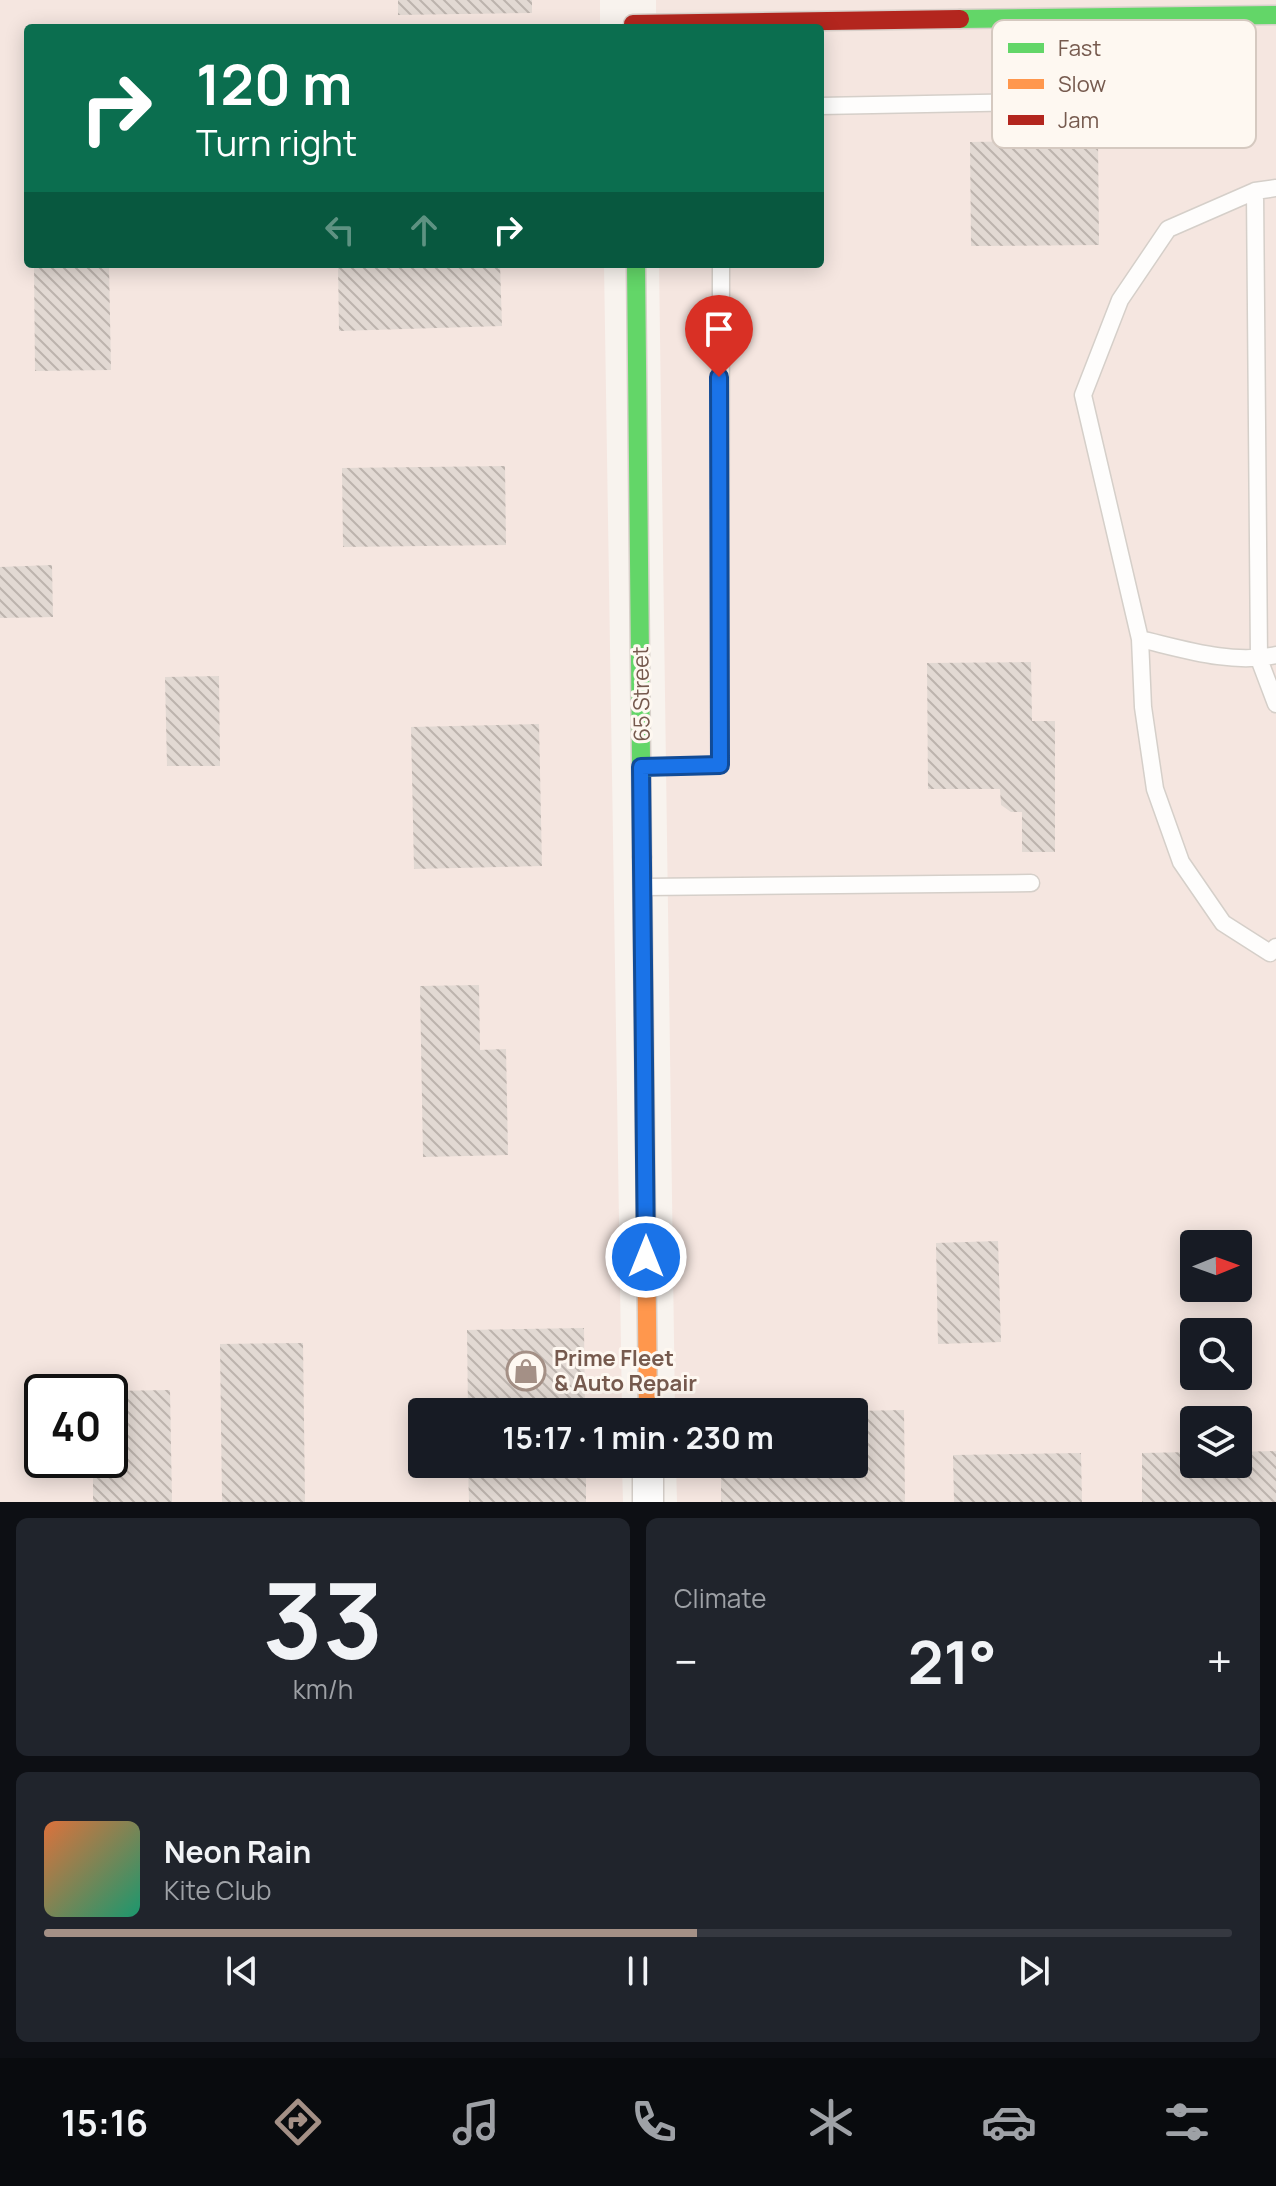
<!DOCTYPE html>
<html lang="en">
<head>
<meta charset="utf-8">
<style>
  :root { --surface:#171b24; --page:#20242c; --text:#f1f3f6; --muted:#9ea1a6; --line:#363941; --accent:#a49086 }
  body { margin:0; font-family:Manrope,sans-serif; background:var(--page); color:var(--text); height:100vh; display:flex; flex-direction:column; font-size:30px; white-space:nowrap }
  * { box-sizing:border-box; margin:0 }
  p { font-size:26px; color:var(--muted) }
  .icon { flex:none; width:44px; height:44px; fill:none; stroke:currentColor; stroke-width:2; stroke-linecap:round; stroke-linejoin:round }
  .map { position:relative; height:1502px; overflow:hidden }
  .details { display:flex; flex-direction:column; gap:16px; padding:16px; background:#0d0f14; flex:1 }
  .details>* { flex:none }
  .banner { position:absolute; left:24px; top:24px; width:800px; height:244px; border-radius:8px; box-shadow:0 4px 20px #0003; background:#0b6e4f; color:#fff; overflow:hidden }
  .needle { width:52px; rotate:89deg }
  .fabs { position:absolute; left:1180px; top:1230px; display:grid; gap:16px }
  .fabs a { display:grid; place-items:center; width:72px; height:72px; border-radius:8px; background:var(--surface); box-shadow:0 4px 20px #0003; font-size:40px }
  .speed { position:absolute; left:24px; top:1374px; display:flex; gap:16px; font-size:40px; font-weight:700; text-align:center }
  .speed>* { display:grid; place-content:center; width:104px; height:104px; border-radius:50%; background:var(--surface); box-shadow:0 4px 20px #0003; line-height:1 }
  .speed .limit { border:4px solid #111; border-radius:12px; background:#fff; color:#111 }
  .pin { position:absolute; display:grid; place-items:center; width:68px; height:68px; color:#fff; margin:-82px -34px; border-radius:50% 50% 50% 0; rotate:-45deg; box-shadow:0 0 8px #0007 }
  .pin .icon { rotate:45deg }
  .me { position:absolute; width:88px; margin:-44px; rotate:0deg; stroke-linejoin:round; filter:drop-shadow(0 0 6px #0008) }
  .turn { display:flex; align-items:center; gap:28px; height:168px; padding:0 40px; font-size:36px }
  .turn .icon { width:104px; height:104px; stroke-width:2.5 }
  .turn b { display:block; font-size:56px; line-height:68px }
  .lanes { display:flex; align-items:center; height:76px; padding:0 40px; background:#0003; justify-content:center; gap:40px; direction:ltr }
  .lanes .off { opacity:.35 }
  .big { font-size:60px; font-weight:700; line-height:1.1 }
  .details .tile { flex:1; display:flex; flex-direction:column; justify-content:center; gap:12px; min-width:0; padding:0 28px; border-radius:12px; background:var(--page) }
  .details .dial { align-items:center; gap:0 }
  .dial b { font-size:104px; line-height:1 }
  .song { display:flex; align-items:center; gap:24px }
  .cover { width:96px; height:96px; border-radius:12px; background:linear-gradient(135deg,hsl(20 70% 55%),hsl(160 70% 35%)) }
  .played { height:8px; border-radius:4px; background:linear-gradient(90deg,var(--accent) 55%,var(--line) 55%) }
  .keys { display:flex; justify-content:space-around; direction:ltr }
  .heat { display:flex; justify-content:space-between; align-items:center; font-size:44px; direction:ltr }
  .details .tiles { flex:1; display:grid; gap:16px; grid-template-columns:1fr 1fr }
  .tile:last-child { grid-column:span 2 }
  .trip { position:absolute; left:408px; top:1398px; width:460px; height:80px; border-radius:8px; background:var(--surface); box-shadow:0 4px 20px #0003; font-weight:700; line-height:80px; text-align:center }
  .tabs { display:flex; height:128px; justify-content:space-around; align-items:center; background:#090b0e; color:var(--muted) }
  .tabs .icon { width:56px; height:56px }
  .tabs .current { color:var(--accent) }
  .tabs b { font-size:36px; color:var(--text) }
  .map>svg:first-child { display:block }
</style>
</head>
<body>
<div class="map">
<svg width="1276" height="1502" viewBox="0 0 1276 1502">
  <defs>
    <pattern id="building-back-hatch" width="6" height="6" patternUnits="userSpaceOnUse" patternTransform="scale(2)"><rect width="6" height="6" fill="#e2d9d3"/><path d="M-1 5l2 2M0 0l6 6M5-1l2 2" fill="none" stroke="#bcb3ad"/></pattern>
  </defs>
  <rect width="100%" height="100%" fill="#f8f3ee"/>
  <path fill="#f5e6e0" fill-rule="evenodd" d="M0,0H600V28H28V264H604L622,1412H422V1464H622L623,1502H0ZM42,1392H110V1460H42Z
    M656,0H1276V1502H677L676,1464H854V1412H675L659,264H820V28H656ZM1194,1244H1238V1288H1194ZM1194,1332H1238V1376H1194ZM1194,1420H1238V1464H1194Z"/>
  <path fill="url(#building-back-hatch)" d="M398,0H532V13L398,15Z
    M1098,140L1099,245L971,246L970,142Z
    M34,264H109L111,370L35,371Z
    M338,264H500L502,326L339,331Z
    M505,466L506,545L343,547L342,468Z
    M52,565L53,617L0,618V567Z
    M1031,662L1032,721H1055V852H1022V812H1011L1001,805L1000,789H928L927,663Z
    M219,676L220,766H167L165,677Z
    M539,724L542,866L414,869L411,727Z
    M479,985L480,1050L506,1049L508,1155L423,1157L420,986Z
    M998,1241L1001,1342L938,1344L936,1243Z
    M584,1328L585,1412H468L467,1330Z
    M303,1343L305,1502H222L220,1344Z
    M170,1390L172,1502H93V1460H110V1391Z
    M904,1410L905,1502H721V1464H854V1411Z
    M1276,1451V1502H1142V1453L1194,1452V1464H1238V1452Z
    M1081,1453L1082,1502H954L953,1455Z
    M468,1464H586V1502H469Z"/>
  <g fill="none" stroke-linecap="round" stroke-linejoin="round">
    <defs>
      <path id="lane" d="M820,106L1076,101V19
        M1276,188L1255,191L1168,229L1120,300L1083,395L1140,639L1143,707L1155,789L1181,862L1223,923L1270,953L1276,947
        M1255,191L1259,659L1276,704
        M1140,639C1183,649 1232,665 1276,655
        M643,767L720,765L721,264
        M645,887L1031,883"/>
      <path id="street" d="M648,1464V1502"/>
      <path id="fast" d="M960,19L1276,15
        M636,264L642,857"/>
      <path id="slow" d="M642,857L648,1412"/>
      <path id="jam" d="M633,28V24L960,19"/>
    </defs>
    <use href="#lane" stroke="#d5cfc9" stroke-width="19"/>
    <use href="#street" stroke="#d5cfc9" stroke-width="33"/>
    <use href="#fast" stroke="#d8d0ca" stroke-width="21"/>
    <use href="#slow" stroke="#d8d0ca" stroke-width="21"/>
    <use href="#jam" stroke="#d8d0ca" stroke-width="21"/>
    <use href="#lane" stroke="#fefdfc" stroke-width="16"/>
    <use href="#street" stroke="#fefdfc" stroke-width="30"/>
    <use href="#fast" stroke="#63d668" stroke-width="18"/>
    <use href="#slow" stroke="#ff974d" stroke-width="18"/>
    <use href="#jam" stroke="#b3261e" stroke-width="18"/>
  </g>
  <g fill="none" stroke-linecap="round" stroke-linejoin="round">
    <defs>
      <path id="route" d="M646,1257L641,767L720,765L719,377"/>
    </defs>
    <use href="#route" stroke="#114b97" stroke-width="20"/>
    <use href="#route" stroke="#1a73e8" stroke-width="14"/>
  </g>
  <defs>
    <symbol id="shop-ring" viewBox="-11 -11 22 22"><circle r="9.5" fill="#fef8f1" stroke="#a49086" stroke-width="1.5"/><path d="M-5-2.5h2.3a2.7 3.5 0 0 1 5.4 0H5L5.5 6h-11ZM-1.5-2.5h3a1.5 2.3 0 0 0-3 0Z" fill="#a49086"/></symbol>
  </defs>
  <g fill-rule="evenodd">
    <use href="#shop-ring" x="504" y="1349" width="44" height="44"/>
  </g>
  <g text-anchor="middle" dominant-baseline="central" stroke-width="6" stroke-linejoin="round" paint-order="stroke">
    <g font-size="22" fill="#765a4e" stroke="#fef8f1">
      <text transform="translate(641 694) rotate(-91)">65 Street</text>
    </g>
    <g font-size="22" font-weight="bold" fill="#765a4e" stroke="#fef8f1" text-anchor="start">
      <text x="554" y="1358">Prime Fleet<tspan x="554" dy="25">&amp; Auto Repair</tspan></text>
    </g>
  </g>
  <rect x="992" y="20" width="264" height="128" rx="12" fill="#fef8f1" stroke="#d5c9c0" stroke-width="2"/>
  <rect x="1008" y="43" width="36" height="10" fill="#63d668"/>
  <rect x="1008" y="79" width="36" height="10" fill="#ff974d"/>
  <rect x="1008" y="115" width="36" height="10" fill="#b3261e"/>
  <g font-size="22" fill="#765a4e">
    <text x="1058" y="56">Fast</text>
    <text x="1058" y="92">Slow</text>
    <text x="1058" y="128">Jam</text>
  </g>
</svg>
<div class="fabs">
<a><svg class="needle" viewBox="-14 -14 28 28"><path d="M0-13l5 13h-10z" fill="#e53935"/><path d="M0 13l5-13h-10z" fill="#9ea1a6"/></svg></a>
<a><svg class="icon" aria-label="search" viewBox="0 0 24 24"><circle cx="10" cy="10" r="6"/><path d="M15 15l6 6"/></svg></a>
<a><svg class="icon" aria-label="layers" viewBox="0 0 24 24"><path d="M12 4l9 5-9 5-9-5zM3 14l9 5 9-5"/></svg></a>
</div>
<div class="speed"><div class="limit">40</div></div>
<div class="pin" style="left:719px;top:377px;background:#d93025"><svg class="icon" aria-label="arrive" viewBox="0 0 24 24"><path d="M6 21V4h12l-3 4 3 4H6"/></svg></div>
<svg class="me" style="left:646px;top:1257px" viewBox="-20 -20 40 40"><circle r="17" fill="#1a73e8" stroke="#fff" stroke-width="3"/><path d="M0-11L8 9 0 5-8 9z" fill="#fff"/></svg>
<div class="trip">15:17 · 1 min · 230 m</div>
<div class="banner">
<div class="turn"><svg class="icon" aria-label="right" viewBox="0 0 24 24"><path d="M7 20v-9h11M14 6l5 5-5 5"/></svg><div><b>120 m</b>Turn right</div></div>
<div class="lanes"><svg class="icon off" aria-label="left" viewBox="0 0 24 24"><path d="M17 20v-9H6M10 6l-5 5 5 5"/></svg><svg class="icon off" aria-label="ahead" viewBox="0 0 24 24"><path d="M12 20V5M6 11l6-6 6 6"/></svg><svg class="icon" aria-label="right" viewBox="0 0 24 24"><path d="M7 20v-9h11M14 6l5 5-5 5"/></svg></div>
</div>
</div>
<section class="details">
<div class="tiles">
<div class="tile dial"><b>33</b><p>km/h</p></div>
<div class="tile"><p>Climate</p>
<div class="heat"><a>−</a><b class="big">21°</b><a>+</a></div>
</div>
<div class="tile">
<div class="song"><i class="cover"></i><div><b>Neon Rain</b><p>Kite Club</p></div></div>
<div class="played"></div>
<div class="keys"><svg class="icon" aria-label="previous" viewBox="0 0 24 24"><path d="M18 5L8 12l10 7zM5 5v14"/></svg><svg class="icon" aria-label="pause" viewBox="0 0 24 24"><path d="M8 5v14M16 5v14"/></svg><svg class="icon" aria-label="next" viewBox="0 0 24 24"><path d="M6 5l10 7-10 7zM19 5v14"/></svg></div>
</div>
</div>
</section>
<nav class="tabs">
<b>15:16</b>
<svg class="icon current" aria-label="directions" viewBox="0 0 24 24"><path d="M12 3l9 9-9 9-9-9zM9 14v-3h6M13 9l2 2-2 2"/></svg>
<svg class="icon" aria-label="music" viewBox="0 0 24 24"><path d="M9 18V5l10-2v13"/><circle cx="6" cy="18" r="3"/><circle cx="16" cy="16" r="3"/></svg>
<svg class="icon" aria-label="phone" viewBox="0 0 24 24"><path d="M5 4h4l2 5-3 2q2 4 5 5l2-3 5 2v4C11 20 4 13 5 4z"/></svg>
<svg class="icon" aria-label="climate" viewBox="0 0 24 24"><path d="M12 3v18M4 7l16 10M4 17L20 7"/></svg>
<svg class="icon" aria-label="car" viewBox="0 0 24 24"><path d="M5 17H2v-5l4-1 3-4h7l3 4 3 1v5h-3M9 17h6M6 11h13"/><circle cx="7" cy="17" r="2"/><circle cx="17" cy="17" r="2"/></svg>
<svg class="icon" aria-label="filters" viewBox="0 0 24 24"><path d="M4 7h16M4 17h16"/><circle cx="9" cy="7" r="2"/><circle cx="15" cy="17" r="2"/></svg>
</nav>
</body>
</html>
